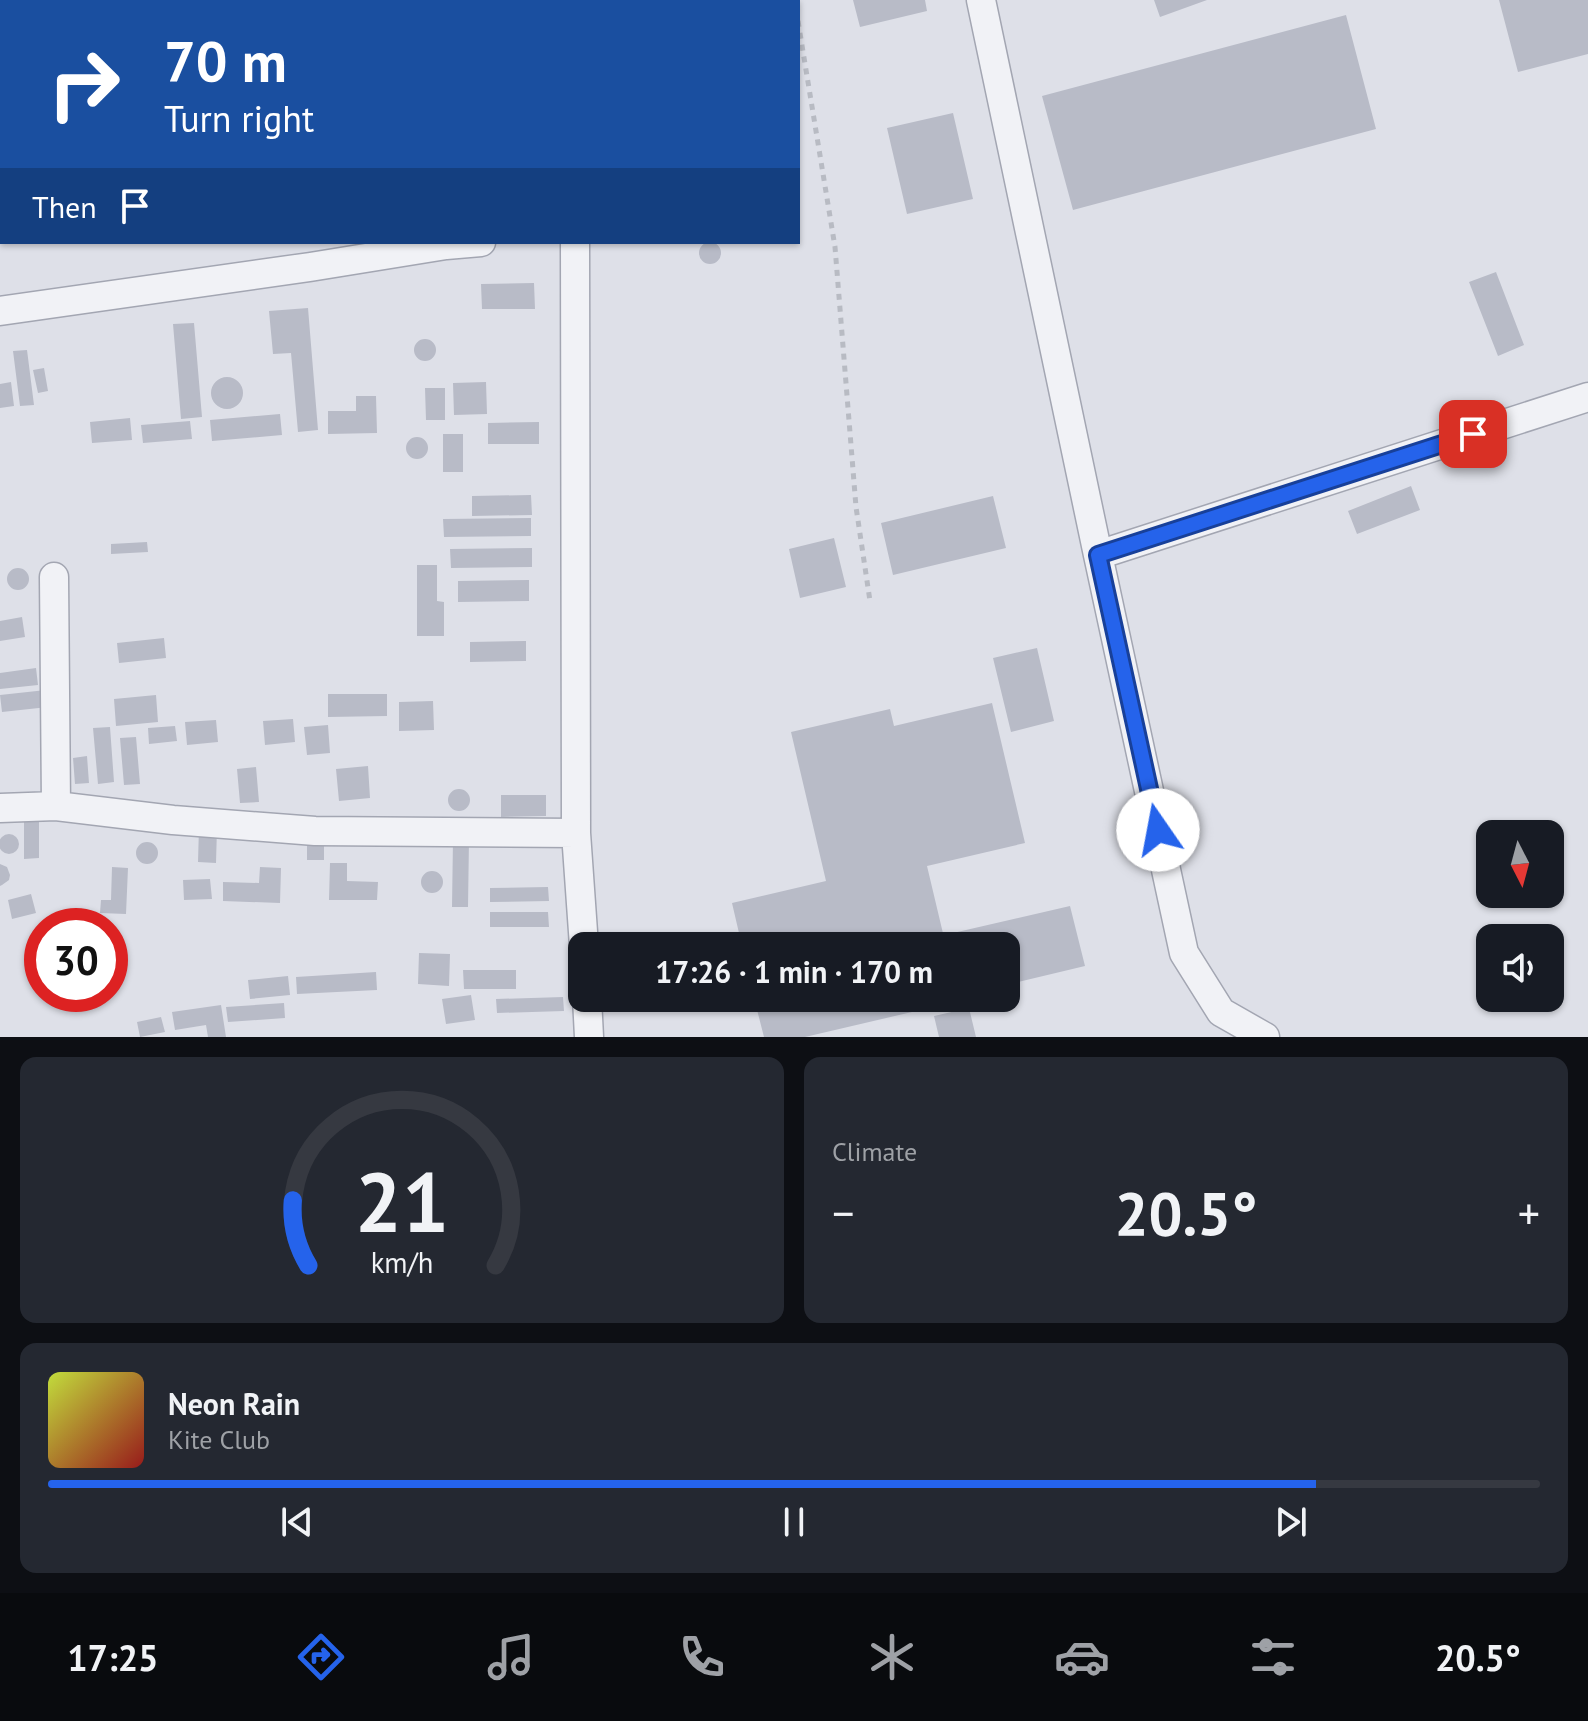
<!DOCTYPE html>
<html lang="en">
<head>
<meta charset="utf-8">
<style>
  :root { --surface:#171b24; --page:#242831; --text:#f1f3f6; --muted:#9ea1a6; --line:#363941; --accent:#2563eb }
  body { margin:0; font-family:"PT Sans",sans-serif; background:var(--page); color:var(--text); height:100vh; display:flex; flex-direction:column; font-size:30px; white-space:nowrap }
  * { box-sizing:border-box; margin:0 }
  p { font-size:26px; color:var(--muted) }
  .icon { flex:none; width:44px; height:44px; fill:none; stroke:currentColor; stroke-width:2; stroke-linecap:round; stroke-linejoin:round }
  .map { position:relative; height:1037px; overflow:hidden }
  .side { display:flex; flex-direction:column; gap:20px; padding:20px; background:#0d0f14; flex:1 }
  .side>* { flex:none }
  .hud { position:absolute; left:0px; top:0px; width:800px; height:244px; box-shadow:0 2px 6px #0004; background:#1a4fa0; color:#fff; overflow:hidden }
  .needle { width:52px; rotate:174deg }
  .fabs { position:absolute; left:1476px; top:820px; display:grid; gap:16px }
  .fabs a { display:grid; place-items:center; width:88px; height:88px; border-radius:16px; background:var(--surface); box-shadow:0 2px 6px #0004; font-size:40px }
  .speed { position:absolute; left:24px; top:908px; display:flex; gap:16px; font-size:40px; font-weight:700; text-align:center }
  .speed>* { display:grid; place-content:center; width:104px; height:104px; border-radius:50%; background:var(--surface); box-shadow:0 2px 6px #0004; line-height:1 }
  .speed .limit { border:12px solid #d22; background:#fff; color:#111 }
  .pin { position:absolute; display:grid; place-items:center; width:68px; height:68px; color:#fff; margin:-34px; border-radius:16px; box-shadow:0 4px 12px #0006 }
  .me { position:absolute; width:88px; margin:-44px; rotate:348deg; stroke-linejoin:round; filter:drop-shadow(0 0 6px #0008) }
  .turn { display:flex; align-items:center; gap:28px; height:168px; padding:0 32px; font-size:36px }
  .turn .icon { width:104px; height:104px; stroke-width:2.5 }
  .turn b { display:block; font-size:56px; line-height:68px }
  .then { display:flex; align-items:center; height:76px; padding:0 32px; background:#0003; gap:16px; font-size:30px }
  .big { font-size:60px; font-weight:800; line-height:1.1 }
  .side .tile { flex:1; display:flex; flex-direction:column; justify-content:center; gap:12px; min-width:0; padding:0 28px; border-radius:16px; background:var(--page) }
  .side .dial { align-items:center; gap:0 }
  .dial svg { height:208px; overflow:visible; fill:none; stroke:var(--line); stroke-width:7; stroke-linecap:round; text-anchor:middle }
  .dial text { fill:var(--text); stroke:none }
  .song { display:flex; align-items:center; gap:24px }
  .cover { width:96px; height:96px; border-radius:12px; background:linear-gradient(135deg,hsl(70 70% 55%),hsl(0 70% 35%)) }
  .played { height:8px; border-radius:4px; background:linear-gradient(90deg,var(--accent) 85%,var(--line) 85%) }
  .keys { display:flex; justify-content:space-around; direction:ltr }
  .heat { display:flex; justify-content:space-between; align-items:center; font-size:44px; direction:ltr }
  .side .tiles { flex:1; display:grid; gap:20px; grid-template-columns:1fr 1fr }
  .tile:last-child { grid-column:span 2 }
  .trip { position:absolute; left:568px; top:932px; width:452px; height:80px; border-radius:16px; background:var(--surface); box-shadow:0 2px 6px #0004; font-weight:800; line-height:80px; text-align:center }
  .tabs { display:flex; height:128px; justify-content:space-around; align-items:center; background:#090b0e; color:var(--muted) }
  .tabs .icon { width:56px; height:56px }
  .tabs .active { color:var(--accent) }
  .tabs b { font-size:36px; color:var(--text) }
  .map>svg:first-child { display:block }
</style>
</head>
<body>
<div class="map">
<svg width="1588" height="1037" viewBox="0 0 1588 1037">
  <rect width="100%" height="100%" fill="#dee0e8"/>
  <path fill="#b8bbc7" d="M853,0H925L927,11L860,27Z
    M1154,0H1207L1160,17Z
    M1499,0H1588V54L1518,72Z
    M1346,15L1376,129L1073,210L1042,96Z
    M953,113L973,199L907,214L887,128Z
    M699 253a11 11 0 1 1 22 0a11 11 0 1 1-22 0Z
    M1496,272L1524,345L1498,356L1469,282Z
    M534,283L535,309H482L481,284Z
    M308,308L318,430L298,432L291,353L273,354L269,311Z
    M194,323L202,417L181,419L173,324Z
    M414 350a11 11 0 1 1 22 0a11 11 0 1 1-22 0Z
    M27,350L34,405L20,406L13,351Z
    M44,368L48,391L38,393L33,370Z
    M211 393a16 16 0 1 1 32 0a16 16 0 1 1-32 0Z
    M11,382L14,406L0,408V384Z
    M486,382L487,414L454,415L453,383Z
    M425,388H445V420H426Z
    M356,396H376L377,433L328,434V411H356Z
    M280,414L282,435L212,441L210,420Z
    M130,418L132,440L92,443L90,422Z
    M190,421L192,439L143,443L141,425Z
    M539,422V444H488V423Z
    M443,434H463V472H443Z
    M406 448a11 11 0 1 1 22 0a11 11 0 1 1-22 0Z
    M1411,486L1420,510L1357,534L1348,511Z
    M531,495L532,515L472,516V496Z
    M993,496L1006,548L893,575L881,523Z
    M531,518V536L444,537L443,519Z
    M834,538L846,587L800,598L789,549Z
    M147,542L148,552L111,554V544Z
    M532,548V567L451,568L450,549Z
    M417,565H437V601L444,602V636H417Z
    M7 579a11 11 0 1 1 22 0a11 11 0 1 1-22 0Z
    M529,580V601L458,602V581Z
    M22,617L25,637L0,641V621Z
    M164,638L166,658L119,663L117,643Z
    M526,641V661L470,662V642Z
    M1037,648L1054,721L1011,732L993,658Z
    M36,668L38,685L0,689V673Z
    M46,690L48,707L2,712L0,695Z
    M328,694H387V716L328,717Z
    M156,695L158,722L116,726L114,699Z
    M433,701L434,730L399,731V702Z
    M992,703L1025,843L927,866L946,946H742L732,903L826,881L791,732L890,709L894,726Z
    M293,719L295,742L265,745L263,721Z
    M216,720L218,742L187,745L185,722Z
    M328,725L330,753L307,755L304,727Z
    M175,726L177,741L149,744L148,728Z
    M110,727L114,782L98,784L93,728Z
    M136,737L140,784L124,785L120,738Z
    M87,756L89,783L75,784L73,758Z
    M368,766L370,798L339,801L336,769Z
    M256,767L259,802L240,803L237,769Z
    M448 800a11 11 0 1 1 22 0a11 11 0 1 1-22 0Z
    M501,795H546V816L501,817Z
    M24,812H39V858L24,859Z
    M199,827L217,828L216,863L198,862Z
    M307,831H324V860H307Z
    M-1 844a10 10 0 1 1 20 0a10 10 0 1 1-20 0Z
    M453,839H469L468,907H452Z
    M136 853a11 11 0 1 1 22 0a11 11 0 1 1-22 0Z
    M330,863H347V881L378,882L377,900H329Z
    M0,864L7,867L10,875L9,880L2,885L0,886Z
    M112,867L128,868L126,914L100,913L101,900H111Z
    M260,867L281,868L280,903L223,901V882L259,883Z
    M421 882a11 11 0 1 1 22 0a11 11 0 1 1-22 0Z
    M210,879L212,899L184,900L183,880Z
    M548,887L549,901L490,902V888Z
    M31,894L36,913L12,919L8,900Z
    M1070,906L1085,966L1006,985V946H956L953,933Z
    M490,912H548L549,927H490Z
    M419,953L450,954L449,986L418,984Z
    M463,970H516V989H464Z
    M376,972L377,990L297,994L296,977Z
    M288,976L290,995L250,999L248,980Z
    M471,995L475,1020L446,1024L442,999Z
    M563,997L564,1011L497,1013L496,999Z
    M754,998H959V1001L805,1037H764Z
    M284,1003L285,1018L228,1022L226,1007Z
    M221,1005L226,1037H208L206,1025L175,1030L172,1012Z
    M969,1008L976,1037H939L934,1016Z
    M161,1017L165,1032L140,1037L137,1022Z"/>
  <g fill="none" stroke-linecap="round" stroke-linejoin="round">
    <defs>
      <path id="street" d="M981,0L1098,555L1588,397
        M593,2L594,0
        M575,242L576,833L584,946
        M0,311L310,267L446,245L481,242
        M1098,555L1184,953L1221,1012L1265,1037
        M54,577L56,806
        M0,808L56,806L173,820L315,831L576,833
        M587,998L589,1037"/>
    </defs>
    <use href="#street" stroke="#a3a6b2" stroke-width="31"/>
    <path stroke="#b8bbc3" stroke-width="5" stroke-dasharray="6 6" stroke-linecap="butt" d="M795,0V2
      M798,21L835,247L856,507L870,601"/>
    <use href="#street" stroke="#f1f2f6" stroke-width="28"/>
  </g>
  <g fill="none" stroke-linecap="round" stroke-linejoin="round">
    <defs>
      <path id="route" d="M1158,830L1098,555L1473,434"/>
    </defs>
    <use href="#route" stroke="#184099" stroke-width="20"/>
    <use href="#route" stroke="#2563eb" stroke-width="14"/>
  </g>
</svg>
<div class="fabs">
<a><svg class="needle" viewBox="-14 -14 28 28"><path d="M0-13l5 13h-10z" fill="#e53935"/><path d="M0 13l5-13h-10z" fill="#9ea1a6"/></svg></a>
<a><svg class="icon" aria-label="sound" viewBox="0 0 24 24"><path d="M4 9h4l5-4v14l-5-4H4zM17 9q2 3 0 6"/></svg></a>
</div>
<div class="speed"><div class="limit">30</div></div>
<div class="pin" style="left:1473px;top:434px;background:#d93025"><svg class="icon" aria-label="arrive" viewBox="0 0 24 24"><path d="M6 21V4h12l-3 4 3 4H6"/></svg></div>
<svg class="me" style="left:1158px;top:830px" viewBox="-20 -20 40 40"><circle r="19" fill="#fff"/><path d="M0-13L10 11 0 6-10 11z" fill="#2563eb"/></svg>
<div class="trip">17:26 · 1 min · 170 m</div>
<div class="hud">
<div class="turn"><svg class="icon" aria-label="right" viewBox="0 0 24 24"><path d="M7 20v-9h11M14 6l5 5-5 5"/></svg><div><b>70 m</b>Turn right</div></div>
<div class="then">Then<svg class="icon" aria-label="arrive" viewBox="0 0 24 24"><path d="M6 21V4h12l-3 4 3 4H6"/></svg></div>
</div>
</div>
<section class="side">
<div class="tiles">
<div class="tile dial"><svg viewBox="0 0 100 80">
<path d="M14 69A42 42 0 1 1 86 69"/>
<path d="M14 69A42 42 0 0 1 8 44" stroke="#2563eb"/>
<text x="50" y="56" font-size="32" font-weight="700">21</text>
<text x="50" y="72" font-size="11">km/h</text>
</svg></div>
<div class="tile"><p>Climate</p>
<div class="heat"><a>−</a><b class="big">20.5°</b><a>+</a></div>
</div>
<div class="tile">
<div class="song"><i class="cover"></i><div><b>Neon Rain</b><p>Kite Club</p></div></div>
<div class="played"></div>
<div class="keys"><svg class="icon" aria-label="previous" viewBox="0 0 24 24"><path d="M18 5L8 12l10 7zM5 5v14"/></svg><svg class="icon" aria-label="pause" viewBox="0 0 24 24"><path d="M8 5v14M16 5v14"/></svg><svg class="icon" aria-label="next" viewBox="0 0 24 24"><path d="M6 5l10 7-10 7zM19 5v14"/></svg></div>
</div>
</div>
</section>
<nav class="tabs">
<b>17:25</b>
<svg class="icon active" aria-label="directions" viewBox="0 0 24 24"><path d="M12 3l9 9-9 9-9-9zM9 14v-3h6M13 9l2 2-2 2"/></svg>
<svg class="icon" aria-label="music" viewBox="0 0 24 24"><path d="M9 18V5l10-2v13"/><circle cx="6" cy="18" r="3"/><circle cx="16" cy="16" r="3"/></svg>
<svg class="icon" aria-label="phone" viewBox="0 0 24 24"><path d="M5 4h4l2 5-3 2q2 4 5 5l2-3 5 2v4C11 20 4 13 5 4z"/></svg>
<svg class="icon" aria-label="climate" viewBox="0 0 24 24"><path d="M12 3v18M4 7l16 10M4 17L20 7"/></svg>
<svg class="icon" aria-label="car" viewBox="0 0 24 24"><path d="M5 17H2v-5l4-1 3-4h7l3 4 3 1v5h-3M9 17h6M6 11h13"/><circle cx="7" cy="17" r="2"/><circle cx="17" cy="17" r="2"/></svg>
<svg class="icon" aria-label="filters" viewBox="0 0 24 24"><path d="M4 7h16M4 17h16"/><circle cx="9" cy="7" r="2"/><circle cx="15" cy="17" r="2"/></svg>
<b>20.5°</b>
</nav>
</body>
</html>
